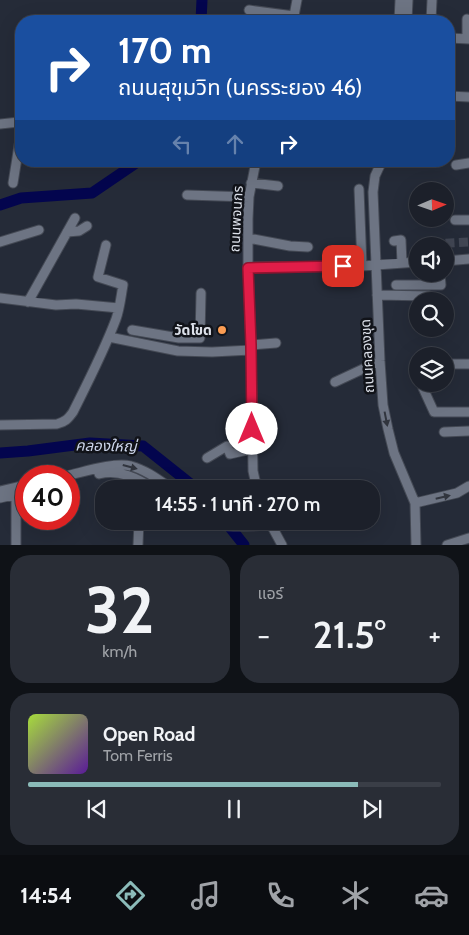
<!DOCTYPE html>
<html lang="th">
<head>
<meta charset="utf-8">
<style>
  :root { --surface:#1c202a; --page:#292d36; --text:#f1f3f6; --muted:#a0a3a8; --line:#3a3e47; --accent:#8bbbb9 }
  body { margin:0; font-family:Cabin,"Noto Sans Thai",sans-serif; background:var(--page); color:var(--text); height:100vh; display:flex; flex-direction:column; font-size:19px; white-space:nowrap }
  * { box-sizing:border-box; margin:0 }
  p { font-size:16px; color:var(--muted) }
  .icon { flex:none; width:28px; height:28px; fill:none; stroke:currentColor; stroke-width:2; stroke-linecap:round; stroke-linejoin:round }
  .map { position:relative; height:545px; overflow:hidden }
  .drawer { display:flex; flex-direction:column; gap:10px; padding:10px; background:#0f1217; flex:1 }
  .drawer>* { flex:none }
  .guide { position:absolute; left:15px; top:15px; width:440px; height:152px; border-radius:20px; box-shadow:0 5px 20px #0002,0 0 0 1px var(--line); background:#1a4fa0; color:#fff; overflow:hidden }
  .needle { width:32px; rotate:88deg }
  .buttons { position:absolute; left:409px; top:182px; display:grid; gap:10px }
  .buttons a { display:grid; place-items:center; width:45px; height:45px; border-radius:50%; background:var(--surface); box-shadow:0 5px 20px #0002,0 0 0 1px var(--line); font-size:25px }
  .speed { position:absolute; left:15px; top:465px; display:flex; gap:10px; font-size:25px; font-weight:700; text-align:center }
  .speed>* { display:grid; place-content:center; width:65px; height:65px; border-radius:50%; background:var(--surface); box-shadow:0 5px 20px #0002,0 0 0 1px var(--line); line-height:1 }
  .speed .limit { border:8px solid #d22; background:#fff; color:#111 }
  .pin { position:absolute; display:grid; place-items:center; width:42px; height:42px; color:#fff; margin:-21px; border-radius:10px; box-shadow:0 2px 8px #0006 }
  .me { position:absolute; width:55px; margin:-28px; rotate:0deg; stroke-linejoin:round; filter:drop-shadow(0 0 4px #0008) }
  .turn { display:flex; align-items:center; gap:18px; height:105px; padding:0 20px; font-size:22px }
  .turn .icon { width:65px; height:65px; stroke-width:2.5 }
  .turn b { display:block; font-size:35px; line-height:42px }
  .lanes { display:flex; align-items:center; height:48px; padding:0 20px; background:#0003; justify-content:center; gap:25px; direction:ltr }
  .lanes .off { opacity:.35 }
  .big { font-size:38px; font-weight:600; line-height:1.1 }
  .drawer .card { flex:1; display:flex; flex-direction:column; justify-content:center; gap:8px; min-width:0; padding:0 18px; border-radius:20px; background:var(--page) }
  .drawer .dial { align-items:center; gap:0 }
  .dial b { font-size:65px; line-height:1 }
  .song { display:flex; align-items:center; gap:15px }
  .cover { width:60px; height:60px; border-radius:8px; background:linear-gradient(135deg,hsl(80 70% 55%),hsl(270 70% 35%)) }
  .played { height:5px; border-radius:2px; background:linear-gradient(90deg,var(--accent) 80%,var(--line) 80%) }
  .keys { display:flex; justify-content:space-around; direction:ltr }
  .heat { display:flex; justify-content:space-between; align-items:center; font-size:28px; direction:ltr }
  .drawer .tiles { flex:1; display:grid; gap:10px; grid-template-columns:1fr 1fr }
  .card:last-child { grid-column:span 2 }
  .trip { position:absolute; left:95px; top:480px; width:285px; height:50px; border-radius:20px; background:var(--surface); box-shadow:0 5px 20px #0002,0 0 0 1px var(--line); font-weight:600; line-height:50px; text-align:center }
  .dock { display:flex; height:80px; justify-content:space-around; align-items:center; background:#0b0d11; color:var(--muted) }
  .dock .icon { width:35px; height:35px }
  .dock .on { color:var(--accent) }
  .dock b { font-size:22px; color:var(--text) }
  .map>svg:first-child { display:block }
</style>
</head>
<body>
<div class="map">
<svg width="469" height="545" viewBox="0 0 469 545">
  <rect width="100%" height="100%" fill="#252b38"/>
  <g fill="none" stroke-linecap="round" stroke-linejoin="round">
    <path stroke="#03054e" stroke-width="11" d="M201,21L202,0
      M0,205L21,198L92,193L139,161
      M0,453L28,451L90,443L143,446L197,489
      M225,521L244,545"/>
    <path stroke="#414653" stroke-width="9" stroke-dasharray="9 4.5" stroke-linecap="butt" d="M432,244L469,242"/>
    <defs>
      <path id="minor" d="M249,10L294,16
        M293,21L297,0
        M399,21L400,0
        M407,21L408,0
        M431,21L432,0
        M449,38L469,39
        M467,39V19
        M449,96L469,97
        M0,124L19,122L21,125
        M256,161L249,197L248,219V267L251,345L253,471L257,489
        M382,161L375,176L373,192L380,361L383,405L388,429L394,453L415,503L416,545
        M456,165L469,163
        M13,183L21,133
        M251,183L278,186
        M359,189L362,266
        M187,195L249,197
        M455,220H469
        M67,232L79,231L87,226
        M248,238L290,246L308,247
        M394,241L401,240L402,263
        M0,242L39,230
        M427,246V244H432
        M445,261L469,259
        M248,267L362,266L418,262
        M396,285H441L440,274
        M377,295L429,296
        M0,298L56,305L76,304L119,308
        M28,302L75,218
        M132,330L179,338H200L201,293
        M109,337L178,351L212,352L251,350
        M251,345L276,343
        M445,364H469
        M335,382L380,361
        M423,384V388L434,412H469
        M0,425L57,424C65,422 68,419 73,412C88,382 104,351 116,319C120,308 121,296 123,285L98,277L106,245
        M444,432L469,431
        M207,458L227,446L230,454L252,449
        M99,474C119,469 137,478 154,489
        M66,476C84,472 113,462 131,466C146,470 159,480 172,489
        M0,491L26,485
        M16,494V545
        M0,498L26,492
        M415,503L457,493L469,486
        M200,521C219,528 251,526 271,525
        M269,521L282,545
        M138,545L139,521
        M447,545L469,538"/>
    </defs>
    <use href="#minor" stroke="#444954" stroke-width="11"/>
    <use href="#minor" stroke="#6d7483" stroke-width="9"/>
  </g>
  <defs><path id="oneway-solid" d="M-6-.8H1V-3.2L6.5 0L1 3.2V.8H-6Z" transform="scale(1.25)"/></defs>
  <g fill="#31353e">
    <use href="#oneway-solid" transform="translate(386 419) rotate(79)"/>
    <use href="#oneway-solid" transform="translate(130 467) rotate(15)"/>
    <use href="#oneway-solid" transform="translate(443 497) rotate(-13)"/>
  </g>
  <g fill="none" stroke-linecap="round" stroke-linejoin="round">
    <defs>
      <path id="route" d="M252,429L251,345L248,268L343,266"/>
    </defs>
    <use href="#route" stroke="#92132f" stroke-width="12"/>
    <use href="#route" stroke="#e11d48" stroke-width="9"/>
  </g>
  <circle fill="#fc9d53" stroke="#111319" stroke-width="2" cx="222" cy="330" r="5"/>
  <g text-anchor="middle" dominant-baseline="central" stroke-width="5" stroke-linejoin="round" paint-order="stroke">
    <g font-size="14" fill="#dde1ea" stroke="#111319">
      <text transform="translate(236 219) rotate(-87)">ถนนพจนกร</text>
      <text transform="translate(367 356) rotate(-93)">ถนนคลองขุด</text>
    </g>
    <g font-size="14" font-weight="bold" fill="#dde1ea" stroke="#111319" text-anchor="end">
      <text x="212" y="330">วัดโขด</text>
    </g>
    <g font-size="15" font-style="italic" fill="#ccd5ea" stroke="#111319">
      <text transform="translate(106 446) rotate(1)">คลองใหญ่</text>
    </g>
  </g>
</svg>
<div class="buttons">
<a><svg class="needle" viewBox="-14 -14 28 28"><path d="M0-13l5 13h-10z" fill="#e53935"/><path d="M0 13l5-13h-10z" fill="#a0a3a8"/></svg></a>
<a><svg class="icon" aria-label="sound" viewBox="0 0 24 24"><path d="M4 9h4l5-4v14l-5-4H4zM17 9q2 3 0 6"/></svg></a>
<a><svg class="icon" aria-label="search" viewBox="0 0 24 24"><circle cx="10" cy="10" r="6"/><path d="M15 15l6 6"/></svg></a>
<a><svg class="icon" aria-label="layers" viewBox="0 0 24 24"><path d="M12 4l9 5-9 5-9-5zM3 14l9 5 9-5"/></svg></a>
</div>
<div class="speed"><div class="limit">40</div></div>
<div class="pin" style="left:343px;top:266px;background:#d93025"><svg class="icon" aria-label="arrive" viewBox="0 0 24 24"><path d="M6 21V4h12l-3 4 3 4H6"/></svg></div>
<svg class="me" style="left:252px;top:429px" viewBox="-20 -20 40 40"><circle r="19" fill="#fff"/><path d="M0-13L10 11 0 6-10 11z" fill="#e11d48"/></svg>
<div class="trip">14:55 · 1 นาที · 270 m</div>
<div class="guide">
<div class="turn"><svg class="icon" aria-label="right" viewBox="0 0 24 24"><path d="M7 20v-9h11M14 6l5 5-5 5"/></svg><div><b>170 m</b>ถนนสุขุมวิท (นครระยอง 46)</div></div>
<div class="lanes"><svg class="icon off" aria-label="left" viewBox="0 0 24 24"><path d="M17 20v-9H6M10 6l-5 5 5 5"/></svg><svg class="icon off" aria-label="ahead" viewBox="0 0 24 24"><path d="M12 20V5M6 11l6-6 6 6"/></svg><svg class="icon" aria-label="right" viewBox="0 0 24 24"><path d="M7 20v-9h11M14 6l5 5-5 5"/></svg></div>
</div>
</div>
<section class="drawer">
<div class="tiles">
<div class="card dial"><b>32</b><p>km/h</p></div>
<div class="card"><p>แอร์</p>
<div class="heat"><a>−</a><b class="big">21.5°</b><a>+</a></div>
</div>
<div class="card">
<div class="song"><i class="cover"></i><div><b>Open Road</b><p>Tom Ferris</p></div></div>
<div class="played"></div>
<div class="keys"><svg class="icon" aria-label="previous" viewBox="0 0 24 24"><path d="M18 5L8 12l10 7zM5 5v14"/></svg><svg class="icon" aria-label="pause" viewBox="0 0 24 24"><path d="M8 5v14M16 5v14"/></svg><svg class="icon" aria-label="next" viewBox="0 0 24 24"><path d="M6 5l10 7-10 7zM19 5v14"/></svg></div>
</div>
</div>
</section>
<nav class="dock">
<b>14:54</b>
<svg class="icon on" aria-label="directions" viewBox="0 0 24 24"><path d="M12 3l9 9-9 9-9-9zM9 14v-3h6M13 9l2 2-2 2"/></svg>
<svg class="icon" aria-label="music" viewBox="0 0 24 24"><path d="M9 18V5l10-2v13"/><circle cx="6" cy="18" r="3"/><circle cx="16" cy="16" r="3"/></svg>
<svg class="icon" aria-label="phone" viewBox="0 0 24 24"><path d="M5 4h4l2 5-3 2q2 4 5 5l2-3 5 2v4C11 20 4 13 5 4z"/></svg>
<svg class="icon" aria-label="climate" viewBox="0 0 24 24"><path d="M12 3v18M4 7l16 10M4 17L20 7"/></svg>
<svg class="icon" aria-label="car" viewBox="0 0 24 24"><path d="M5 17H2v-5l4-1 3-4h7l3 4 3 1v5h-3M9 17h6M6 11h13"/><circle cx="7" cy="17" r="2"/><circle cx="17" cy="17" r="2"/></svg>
</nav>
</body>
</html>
